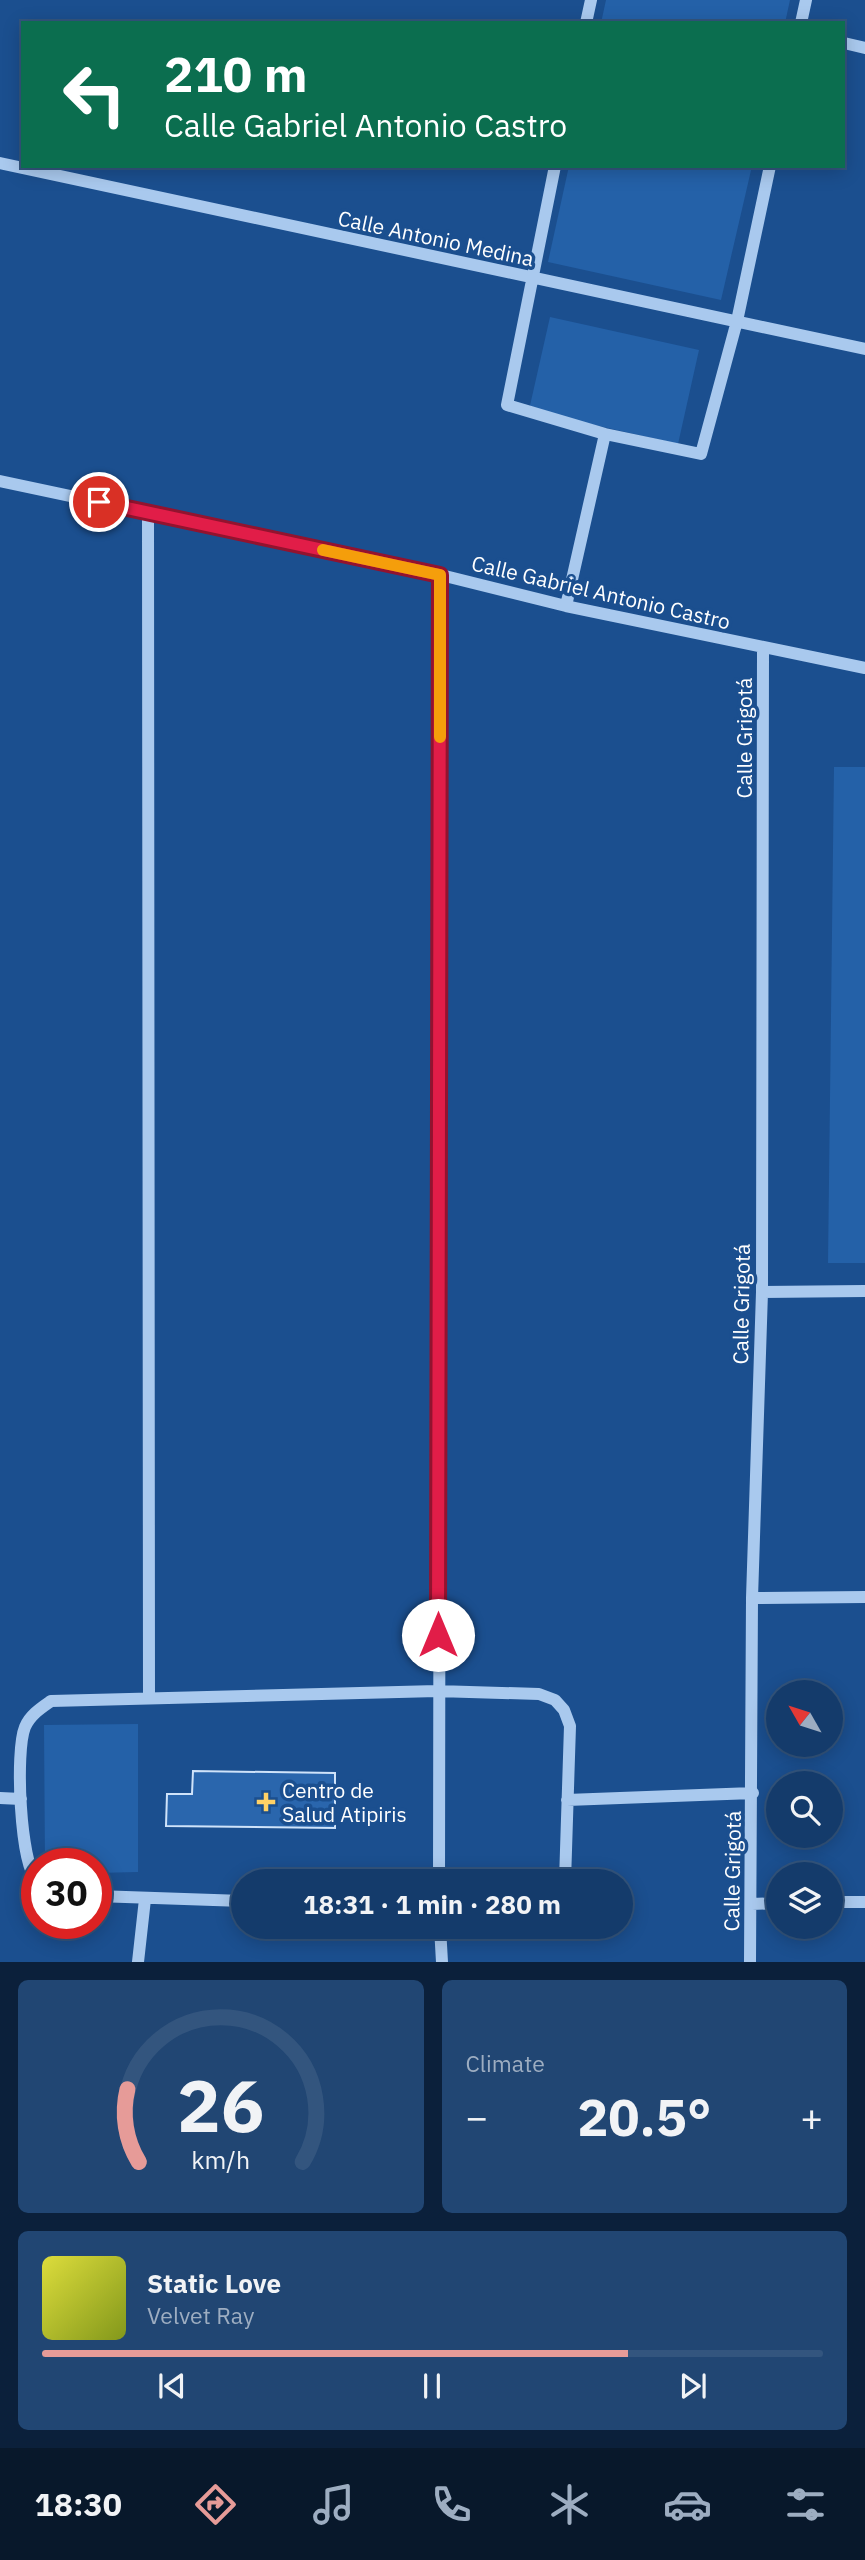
<!DOCTYPE html>
<html lang="en">
<head>
<meta charset="utf-8">
<style>
  :root { --surface:#143b6b; --page:#214673; --text:#f1f3f6; --muted:#9dadc1; --line:#33557e; --accent:#e69b98 }
  body { margin:0; font-family:"IBM Plex Sans",sans-serif; background:var(--page); color:var(--text); height:100vh; display:flex; flex-direction:column; font-size:26px; white-space:nowrap }
  * { box-sizing:border-box; margin:0 }
  p { font-size:23px; color:var(--muted) }
  .icon { flex:none; width:38px; height:38px; fill:none; stroke:currentColor; stroke-width:2; stroke-linecap:round; stroke-linejoin:round }
  .map { position:relative; height:1962px; overflow:hidden }
  .panel { display:flex; flex-direction:column; gap:18px; padding:18px; background:#0b203b; flex:1 }
  .panel>* { flex:none }
  .hud { position:absolute; left:21px; top:21px; width:824px; height:147px; border-radius:0px; box-shadow:0 4px 18px #0003,0 0 0 2px var(--line); background:#0b6e4f; color:#fff; overflow:hidden }
  .needle { width:46px; rotate:309deg }
  .buttons { position:absolute; left:766px; top:1680px; display:grid; gap:14px }
  .buttons a { display:grid; place-items:center; width:77px; height:77px; border-radius:50%; background:var(--surface); box-shadow:0 4px 18px #0003,0 0 0 2px var(--line); font-size:35px }
  .speed { position:absolute; left:21px; top:1848px; display:flex; gap:14px; font-size:35px; font-weight:700; text-align:center }
  .speed>* { display:grid; place-content:center; width:91px; height:91px; border-radius:50%; background:var(--surface); box-shadow:0 4px 18px #0003,0 0 0 2px var(--line); line-height:1 }
  .speed .limit { border:10px solid #d22; background:#fff; color:#111 }
  .pin { position:absolute; display:grid; place-items:center; width:60px; height:60px; color:#fff; margin:-30px; border:4px solid #fff; border-radius:50%; box-shadow:0 2px 7px #0007 }
  .me { position:absolute; width:77px; margin:-38px; rotate:0deg; stroke-linejoin:round; filter:drop-shadow(0 0 5px #0008) }
  .turn { display:flex; align-items:center; gap:24px; height:147px; padding:0 28px; font-size:32px }
  .turn .icon { width:91px; height:91px; stroke-width:2.5 }
  .turn b { display:block; font-size:49px; line-height:60px }
  .big { font-size:52px; font-weight:700; line-height:1.1 }
  .panel .tile { flex:1; display:flex; flex-direction:column; justify-content:center; gap:10px; min-width:0; padding:0 24px; border-radius:10px; background:var(--page) }
  .panel .dial { align-items:center; gap:0 }
  .dial svg { height:182px; overflow:visible; fill:none; stroke:var(--line); stroke-width:7; stroke-linecap:round; text-anchor:middle }
  .dial text { fill:var(--text); stroke:none }
  .song { display:flex; align-items:center; gap:21px }
  .cover { width:84px; height:84px; border-radius:10px; background:linear-gradient(135deg,hsl(60 70% 55%),hsl(70 70% 35%)) }
  .played { height:7px; border-radius:4px; background:linear-gradient(90deg,var(--accent) 75%,var(--line) 75%) }
  .keys { display:flex; justify-content:space-around; direction:ltr }
  .heat { display:flex; justify-content:space-between; align-items:center; font-size:38px; direction:ltr }
  .panel .tiles { flex:1; display:grid; gap:18px; grid-template-columns:1fr 1fr }
  .tile:last-child { grid-column:span 2 }
  .trip { position:absolute; left:231px; top:1869px; width:402px; height:70px; border-radius:35px; background:var(--surface); box-shadow:0 4px 18px #0003,0 0 0 2px var(--line); font-weight:700; line-height:70px; text-align:center }
  .tab-bar { display:flex; height:112px; justify-content:space-around; align-items:center; background:#08182b; color:var(--muted) }
  .tab-bar .icon { width:49px; height:49px }
  .tab-bar .on { color:var(--accent) }
  .tab-bar b { font-size:32px; color:var(--text) }
  .map>svg:first-child { display:block }
</style>
</head>
<body>
<div class="map">
<svg width="865" height="1962" viewBox="0 0 865 1962">
  <rect width="100%" height="100%" fill="#1b4f8f"/>
  <path fill="#2461a8" d="M606,0H790L785,23H601Z
    M569,166H752L721,300L548,262Z
    M550,317L699,350L678,444L529,410Z
    M834,767H865V1263H828Z
    M138,1724V1872L96,1873V1864H45L44,1725Z"/>
  <path fill="#2a66ad" stroke="#cfe3fa" stroke-width="2" d="M193,1771L335,1773V1828L166,1826L167,1794H192Z"/>
  <g fill="none" stroke-linecap="round" stroke-linejoin="round">
    <path stroke="#a9c9ee" stroke-width="12" d="M586,23L591,0
      M801,23L806,0
      M844,43L865,48
      M0,163L865,349
      M555,166L507,405L605,434L701,454L737,321L770,166
      M0,481L441,575L566,606L865,668
      M148,512L149,1698
      M566,606L605,434
      M762,1292L865,1291
      M752,1598L865,1597
      M0,1798L21,1799
      M567,1800L753,1793
      M37,1881C20,1863 15,1751 25,1727C30,1715 41,1708 51,1701L437,1691L539,1694L555,1700L564,1710L570,1726L565,1881
      M439,1881L441,575
      M96,1896L243,1901
      M831,1902H865
      M752,1904L779,1903
      M440,1927L442,1962
      M138,1962L145,1899
      M750,1962L752,1598L762,1292L763,648"/>
  </g>
  <g fill="none" stroke-linecap="round" stroke-linejoin="round">
    <defs>
      <path id="route" d="M99,502L440,575L438,1635"/>
    </defs>
    <use href="#route" stroke="#92132f" stroke-width="18"/>
    <use href="#route" stroke="#e11d48" stroke-width="12"/>
    <path stroke="#f59e0b" stroke-width="12" d="M323,550L440,575V737"/>
  </g>
  <path fill="#ffd166" stroke="#1b4f8f" stroke-width="2.5" d="M262.5 1791.5h7v7h7v7h-7v7h-7v-7h-7v-7h7z"/>
  <g text-anchor="middle" dominant-baseline="central" stroke-width="7" stroke-linejoin="round" paint-order="stroke">
    <g font-size="21" fill="#fff" stroke="#1b4f8f">
      <text transform="translate(436 238) rotate(12)">Calle Antonio Medina</text>
      <text transform="translate(601 592) rotate(13)">Calle Gabriel Antonio Castro</text>
      <text transform="translate(744 738) rotate(-90)">Calle Grigotá</text>
      <text transform="translate(741 1304) rotate(-89)">Calle Grigotá</text>
      <text transform="translate(732 1871) rotate(-89)">Calle Grigotá</text>
    </g>
    <g font-size="21" fill="#fff" stroke="#1b4f8f" text-anchor="start">
      <text x="282" y="1790">Centro de<tspan x="282" dy="24">Salud Atipiris</tspan></text>
    </g>
  </g>
</svg>
<div class="buttons">
<a><svg class="needle" viewBox="-14 -14 28 28"><path d="M0-13l5 13h-10z" fill="#e53935"/><path d="M0 13l5-13h-10z" fill="#9dadc1"/></svg></a>
<a><svg class="icon" aria-label="search" viewBox="0 0 24 24"><circle cx="10" cy="10" r="6"/><path d="M15 15l6 6"/></svg></a>
<a><svg class="icon" aria-label="layers" viewBox="0 0 24 24"><path d="M12 4l9 5-9 5-9-5zM3 14l9 5 9-5"/></svg></a>
</div>
<div class="speed"><div class="limit">30</div></div>
<div class="pin" style="left:99px;top:502px;background:#d93025"><svg class="icon" aria-label="arrive" viewBox="0 0 24 24"><path d="M6 21V4h12l-3 4 3 4H6"/></svg></div>
<svg class="me" style="left:438px;top:1635px" viewBox="-20 -20 40 40"><circle r="19" fill="#fff"/><path d="M0-13L10 11 0 6-10 11z" fill="#e11d48"/></svg>
<div class="trip">18:31 · 1 min · 280 m</div>
<div class="hud">
<div class="turn"><svg class="icon" aria-label="left" viewBox="0 0 24 24"><path d="M17 20v-9H6M10 6l-5 5 5 5"/></svg><div><b>210 m</b>Calle Gabriel Antonio Castro</div></div>
</div>
</div>
<section class="panel">
<div class="tiles">
<div class="tile dial"><svg viewBox="0 0 100 80">
<path d="M14 69A42 42 0 1 1 86 69"/>
<path d="M14 69A42 42 0 0 1 9 37" stroke="#e69b98"/>
<text x="50" y="56" font-size="32" font-weight="700">26</text>
<text x="50" y="72" font-size="11">km/h</text>
</svg></div>
<div class="tile"><p>Climate</p>
<div class="heat"><a>−</a><b class="big">20.5°</b><a>+</a></div>
</div>
<div class="tile">
<div class="song"><i class="cover"></i><div><b>Static Love</b><p>Velvet Ray</p></div></div>
<div class="played"></div>
<div class="keys"><svg class="icon" aria-label="previous" viewBox="0 0 24 24"><path d="M18 5L8 12l10 7zM5 5v14"/></svg><svg class="icon" aria-label="pause" viewBox="0 0 24 24"><path d="M8 5v14M16 5v14"/></svg><svg class="icon" aria-label="next" viewBox="0 0 24 24"><path d="M6 5l10 7-10 7zM19 5v14"/></svg></div>
</div>
</div>
</section>
<nav class="tab-bar">
<b>18:30</b>
<svg class="icon on" aria-label="directions" viewBox="0 0 24 24"><path d="M12 3l9 9-9 9-9-9zM9 14v-3h6M13 9l2 2-2 2"/></svg>
<svg class="icon" aria-label="music" viewBox="0 0 24 24"><path d="M9 18V5l10-2v13"/><circle cx="6" cy="18" r="3"/><circle cx="16" cy="16" r="3"/></svg>
<svg class="icon" aria-label="phone" viewBox="0 0 24 24"><path d="M5 4h4l2 5-3 2q2 4 5 5l2-3 5 2v4C11 20 4 13 5 4z"/></svg>
<svg class="icon" aria-label="climate" viewBox="0 0 24 24"><path d="M12 3v18M4 7l16 10M4 17L20 7"/></svg>
<svg class="icon" aria-label="car" viewBox="0 0 24 24"><path d="M5 17H2v-5l4-1 3-4h7l3 4 3 1v5h-3M9 17h6M6 11h13"/><circle cx="7" cy="17" r="2"/><circle cx="17" cy="17" r="2"/></svg>
<svg class="icon" aria-label="filters" viewBox="0 0 24 24"><path d="M4 7h16M4 17h16"/><circle cx="9" cy="7" r="2"/><circle cx="15" cy="17" r="2"/></svg>
</nav>
</body>
</html>
